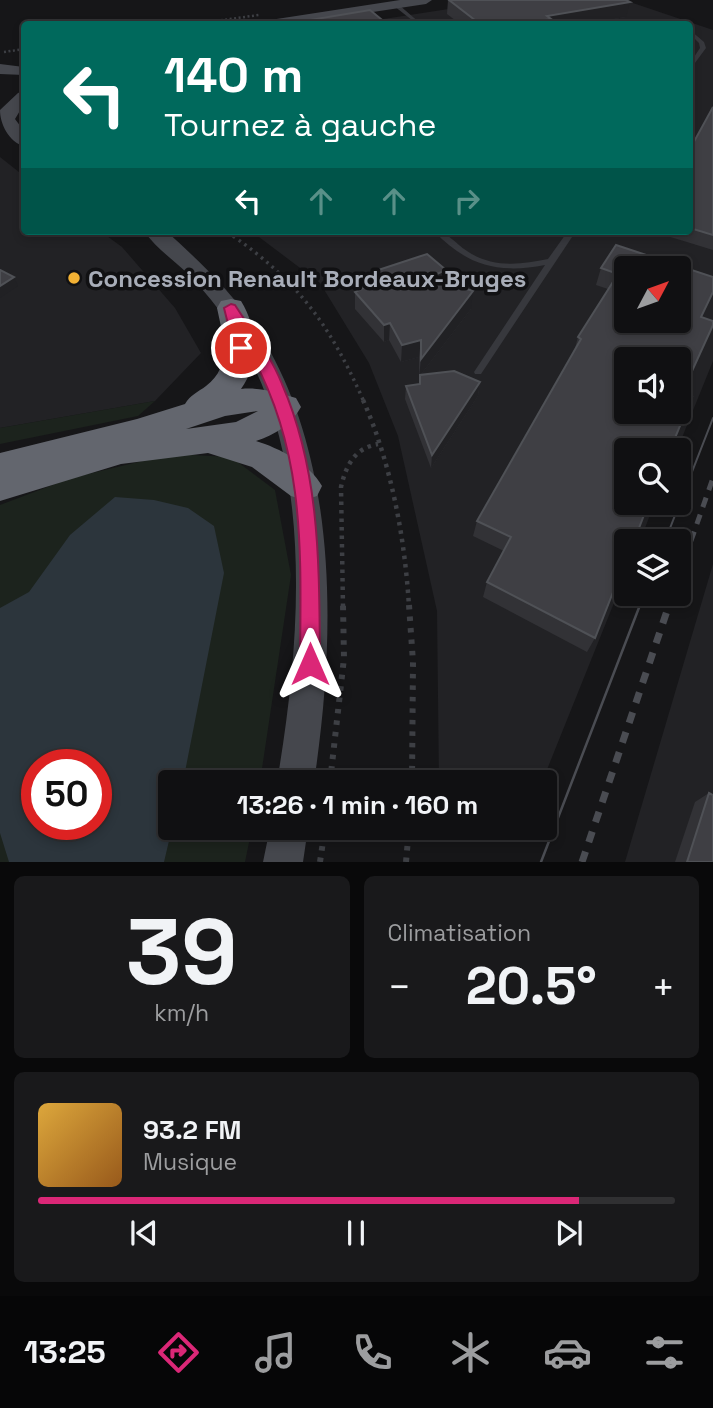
<!DOCTYPE html>
<html lang="fr">
<head>
<meta charset="utf-8">
<style>
  :root { --surface:#101012; --page:#19191b; --text:#f1f3f6; --muted:#9c9d9f; --line:#303032; --accent:#db2777 }
  body { margin:0; font-family:"Space Grotesk",sans-serif; background:var(--page); color:var(--text); height:100vh; display:flex; flex-direction:column; font-size:26px; white-space:nowrap }
  * { box-sizing:border-box; margin:0 }
  p { font-size:23px; color:var(--muted) }
  .icon { flex:none; width:38px; height:38px; fill:none; stroke:currentColor; stroke-width:2; stroke-linecap:round; stroke-linejoin:round }
  .map { position:relative; height:862px; overflow:hidden }
  .panel { display:flex; flex-direction:column; gap:14px; padding:14px; background:#09090a; flex:1 }
  .panel>* { flex:none }
  .banner { position:absolute; left:21px; top:21px; width:672px; height:214px; border-radius:7px; box-shadow:0 4px 10px #0003,0 0 0 2px var(--line); background:#00695c; color:#fff; overflow:hidden }
  .needle { width:46px; rotate:49deg }
  .fabs { position:absolute; left:614px; top:256px; display:grid; gap:14px }
  .fabs a { display:grid; place-items:center; width:77px; height:77px; border-radius:7px; background:var(--surface); box-shadow:0 4px 10px #0003,0 0 0 2px var(--line); font-size:35px }
  .speed { position:absolute; left:21px; top:749px; display:flex; gap:14px; font-size:35px; font-weight:700; text-align:center }
  .speed>* { display:grid; place-content:center; width:91px; height:91px; border-radius:50%; background:var(--surface); box-shadow:0 4px 10px #0003,0 0 0 2px var(--line); line-height:1 }
  .speed .limit { border:10px solid #d22; background:#fff; color:#111 }
  .pin { position:absolute; display:grid; place-items:center; width:60px; height:60px; color:#fff; margin:-30px; border:4px solid #fff; border-radius:50%; box-shadow:0 2px 7px #0007 }
  .me { position:absolute; width:77px; margin:-38px; rotate:0deg; stroke-linejoin:round; filter:drop-shadow(0 0 5px #0008) }
  .turn { display:flex; align-items:center; gap:24px; height:147px; padding:0 28px; font-size:32px }
  .turn .icon { width:91px; height:91px; stroke-width:2.5 }
  .turn b { display:block; font-size:49px; line-height:60px }
  .lanes { display:flex; align-items:center; height:66px; padding:0 28px; background:#0003; justify-content:center; gap:35px; direction:ltr }
  .lanes .off { opacity:.35 }
  .big { font-size:52px; font-weight:800; line-height:1.1 }
  .panel .widget { flex:1; display:flex; flex-direction:column; justify-content:center; gap:10px; min-width:0; padding:0 24px; border-radius:10px; background:var(--page) }
  .panel .dial { align-items:center; gap:0 }
  .dial b { font-size:91px; line-height:1 }
  .song { display:flex; align-items:center; gap:21px }
  .cover { width:84px; height:84px; border-radius:10px; background:linear-gradient(135deg,hsl(40 70% 55%),hsl(30 70% 35%)) }
  .played { height:7px; border-radius:4px; background:linear-gradient(90deg,var(--accent) 85%,var(--line) 85%) }
  .keys { display:flex; justify-content:space-around; direction:ltr }
  .heat { display:flex; justify-content:space-between; align-items:center; font-size:38px; direction:ltr }
  .panel .tiles { flex:1; display:grid; gap:14px; grid-template-columns:1fr 1fr }
  .widget:last-child { grid-column:span 2 }
  .trip { position:absolute; left:158px; top:770px; width:399px; height:70px; border-radius:7px; background:var(--surface); box-shadow:0 4px 10px #0003,0 0 0 2px var(--line); font-weight:800; line-height:70px; text-align:center }
  .dock { display:flex; height:112px; justify-content:space-around; align-items:center; background:#060607; color:var(--muted) }
  .dock .icon { width:49px; height:49px }
  .dock .on { color:var(--accent) }
  .dock b { font-size:32px; color:var(--text) }
  .map>svg:first-child { display:block }
</style>
</head>
<body>
<div class="map">
<svg width="713" height="862" viewBox="0 0 713 862">
  <rect width="100%" height="100%" fill="#161618"/>
  <path fill="#222225" fill-rule="evenodd" d="M507,0H624L713,30V361L677,450H626V502H655L640,541H626V573L542,782H439L437,611L398,436L369,363L320,283L251,231H690V24H351ZM626,268H679V320H626ZM626,359H679V411H626Z
    M0,157L24,176V231H100L122,247L175,308L201,353L155,401L0,428Z
    M713,564V862H625Z"/>
  <path fill="#1c231d" fill-rule="evenodd" d="M155,401L138,416L0,444V428Z
    M172,454L231,457L275,490L291,575L260,782H170V828H252L245,862H0V505L71,478ZM37,765H96V824H37Z"/>
  <path fill="#2c353c" fill-rule="evenodd" d="M115,497L154,500L188,508L214,526L224,573L183,782H170V828H172L164,862H9L0,833V608L29,592L70,535ZM37,765H96V824H37Z"/>
  <g fill="none" stroke-linecap="round" stroke-linejoin="round">
    <path stroke="#3d3f44" stroke-width="2.5" stroke-dasharray="2 2.5" stroke-linecap="butt" d="M194,24L259,15
      M4,52L24,49
      M226,231L235,237"/>
    <path stroke="#3d3f44" stroke-width="3.5" stroke-dasharray="2.5 4.5" stroke-linecap="butt" d="M233,236C300,283 331,327 364,402"/>
    <path stroke="#3d3f44" stroke-width="4.5" stroke-dasharray="3.5 5" stroke-linecap="butt" d="M363,400C391,463 405,538 409,607
      M343,607L341,487C346,465 355,448 378,444"/>
    <path stroke="#3d3f44" stroke-width="6" stroke-dasharray="4.5 7" stroke-linecap="butt" d="M409,605L413,662L412,782
      M330,782L344,658L343,605
      M320,862L325,828
      M406,862L409,828"/>
    <path fill="#37383d" fill-rule="evenodd" d="M394,4H398L421,24H417L394,6Z
      M644,22H667L670,24H642Z
      M690,30L704,42L706,48L692,67L690,68V63L700,48L699,43L690,34Z
      M434,231C447,231 456,244 467,251C492,268 520,265 548,259L568,231H576L481,374H475L474,372L545,265C499,274 467,266 434,231Z"/>
    <path fill="#45474d" fill-rule="evenodd" d="M400,0H432L426,4L293,24H263L270,20Z
      M0,64L24,67V75L0,74Z
      M24,91V104L15,119L24,131V146C9,142 0,124 0,110L18,93Z
      M144,231H166C205,266 244,304 270,351C339,477 335,643 314,782H277C300,647 314,477 247,353C231,324 209,295 186,272C172,259 155,247 144,231Z
      M270,828H308L303,862H263Z"/>
    <path fill="#63666e" fill-rule="evenodd" d="M231,299L241,301C258,328 259,364 241,389C261,387 278,393 296,398L301,407C292,424 275,435 256,441C279,448 310,464 322,486L317,496L304,500L291,496L252,467L208,453L121,464L0,501V453L137,419L185,404C190,395 198,392 206,386C233,365 223,337 217,308L221,301ZM258,411L236,422L186,429L225,416Z"/>
    <path stroke="#4a4c52" stroke-width="2" d="M665,541L713,418
      M640,607L645,593"/>
    <path stroke="#4a4c52" stroke-width="2.5" d="M541,862L640,605"/>
    <path stroke="#4a4c52" stroke-width="5" stroke-dasharray="10 8" stroke-linecap="butt" d="M679,575L713,478
      M668,607L673,593"/>
    <path stroke="#4a4c52" stroke-width="7" stroke-dasharray="11 10" stroke-linecap="butt" d="M582,862L669,605"/>
  </g>
  <path fill="#323236" d="M448,0L626,17L582,24H460L447,14Z
    M713,107V250L651,231H690V149Z
    M616,245L701,317L682,393L595,638L587,652L483,597L487,582L504,551L473,536L477,521L574,352L578,337L608,289L596,285L601,268Z
    M446,270L444,282L471,309L419,377V357L401,362L389,340L384,342L355,309V292L357,290V277Z
    M420,375L480,382L478,396L431,468L405,399L406,386L420,384Z
    M709,793L713,862H675L695,802Z"/>
  <path fill="#212124" d="M630,2L626,17L582,24H521L547,16Z
    M446,270L444,288L430,277Z
    M14,277L18,286L0,298V286Z
    M473,291L471,309L419,377L421,359Z
    M390,323L389,340L384,342V325Z
    M421,340L419,357L401,362L402,345Z
    M480,382L478,396L431,468L432,455Z"/>
  <path fill="#3f3f44" stroke="#4f5156" stroke-width="2" fill-rule="evenodd" d="M449,0H626L630,2L547,16L551,19L521,24H480Z
    M370,10L387,24H286Z
    M713,107V235L690,228V149Z
    M616,245L713,277V292L701,317L713,321V325L682,393L692,397L670,450H626V502H649L634,541H626V559L595,638L487,582L511,537L477,521L581,339L578,337L618,274L601,268ZM626,268H679V320H626ZM626,359H679V411H626Z
    M427,254L446,270L430,277L473,291L421,359V340L402,345L390,323L384,325L355,292L366,287L357,277Z
    M0,270L14,277L0,286Z
    M454,371L480,382L432,455L406,386L420,384V375Z
    M709,793L713,795V862H687Z"/>
  <path fill="#db2777" stroke="#8e194d" stroke-width="2" d="M231,304L235,305C251,330 271,356 282,384C321,474 319,567 320,664L317,671L310,674L303,671L300,664C301,551 306,449 248,349L241,353L234,348L224,308Z"/>
  <circle fill="#f2b134" stroke="#111113" stroke-width="2.5" cx="74" cy="278" r="7"/>
  <g text-anchor="middle" dominant-baseline="central" stroke-width="7" stroke-linejoin="round" paint-order="stroke">
    <g font-size="24" font-weight="bold" fill="#a8adb8" stroke="#111113" text-anchor="start">
      <text x="88" y="278">Concession Renault Bordeaux-Bruges</text>
    </g>
  </g>
</svg>
<div class="fabs">
<a><svg class="needle" viewBox="-14 -14 28 28"><path d="M0-13l5 13h-10z" fill="#e53935"/><path d="M0 13l5-13h-10z" fill="#9c9d9f"/></svg></a>
<a><svg class="icon" aria-label="sound" viewBox="0 0 24 24"><path d="M4 9h4l5-4v14l-5-4H4zM17 9q2 3 0 6"/></svg></a>
<a><svg class="icon" aria-label="search" viewBox="0 0 24 24"><circle cx="10" cy="10" r="6"/><path d="M15 15l6 6"/></svg></a>
<a><svg class="icon" aria-label="layers" viewBox="0 0 24 24"><path d="M12 4l9 5-9 5-9-5zM3 14l9 5 9-5"/></svg></a>
</div>
<div class="speed"><div class="limit">50</div></div>
<div class="pin" style="left:241px;top:348px;background:#d93025"><svg class="icon" aria-label="arrive" viewBox="0 0 24 24"><path d="M6 21V4h12l-3 4 3 4H6"/></svg></div>
<svg class="me" style="left:310px;top:664px" viewBox="-20 -20 40 40"><path d="M0-17L14 15 0 8-14 15z" fill="#db2777" stroke="#fff" stroke-width="4"/></svg>
<div class="trip">13:26 · 1 min · 160 m</div>
<div class="banner">
<div class="turn"><svg class="icon" aria-label="left" viewBox="0 0 24 24"><path d="M17 20v-9H6M10 6l-5 5 5 5"/></svg><div><b>140 m</b>Tournez à gauche</div></div>
<div class="lanes"><svg class="icon" aria-label="left" viewBox="0 0 24 24"><path d="M17 20v-9H6M10 6l-5 5 5 5"/></svg><svg class="icon off" aria-label="ahead" viewBox="0 0 24 24"><path d="M12 20V5M6 11l6-6 6 6"/></svg><svg class="icon off" aria-label="ahead" viewBox="0 0 24 24"><path d="M12 20V5M6 11l6-6 6 6"/></svg><svg class="icon off" aria-label="right" viewBox="0 0 24 24"><path d="M7 20v-9h11M14 6l5 5-5 5"/></svg></div>
</div>
</div>
<section class="panel">
<div class="tiles">
<div class="widget dial"><b>39</b><p>km/h</p></div>
<div class="widget"><p>Climatisation</p>
<div class="heat"><a>−</a><b class="big">20.5°</b><a>+</a></div>
</div>
<div class="widget">
<div class="song"><i class="cover"></i><div><b>93.2 FM</b><p>Musique</p></div></div>
<div class="played"></div>
<div class="keys"><svg class="icon" aria-label="previous" viewBox="0 0 24 24"><path d="M18 5L8 12l10 7zM5 5v14"/></svg><svg class="icon" aria-label="pause" viewBox="0 0 24 24"><path d="M8 5v14M16 5v14"/></svg><svg class="icon" aria-label="next" viewBox="0 0 24 24"><path d="M6 5l10 7-10 7zM19 5v14"/></svg></div>
</div>
</div>
</section>
<nav class="dock">
<b>13:25</b>
<svg class="icon on" aria-label="directions" viewBox="0 0 24 24"><path d="M12 3l9 9-9 9-9-9zM9 14v-3h6M13 9l2 2-2 2"/></svg>
<svg class="icon" aria-label="music" viewBox="0 0 24 24"><path d="M9 18V5l10-2v13"/><circle cx="6" cy="18" r="3"/><circle cx="16" cy="16" r="3"/></svg>
<svg class="icon" aria-label="phone" viewBox="0 0 24 24"><path d="M5 4h4l2 5-3 2q2 4 5 5l2-3 5 2v4C11 20 4 13 5 4z"/></svg>
<svg class="icon" aria-label="climate" viewBox="0 0 24 24"><path d="M12 3v18M4 7l16 10M4 17L20 7"/></svg>
<svg class="icon" aria-label="car" viewBox="0 0 24 24"><path d="M5 17H2v-5l4-1 3-4h7l3 4 3 1v5h-3M9 17h6M6 11h13"/><circle cx="7" cy="17" r="2"/><circle cx="17" cy="17" r="2"/></svg>
<svg class="icon" aria-label="filters" viewBox="0 0 24 24"><path d="M4 7h16M4 17h16"/><circle cx="9" cy="7" r="2"/><circle cx="15" cy="17" r="2"/></svg>
</nav>
</body>
</html>
